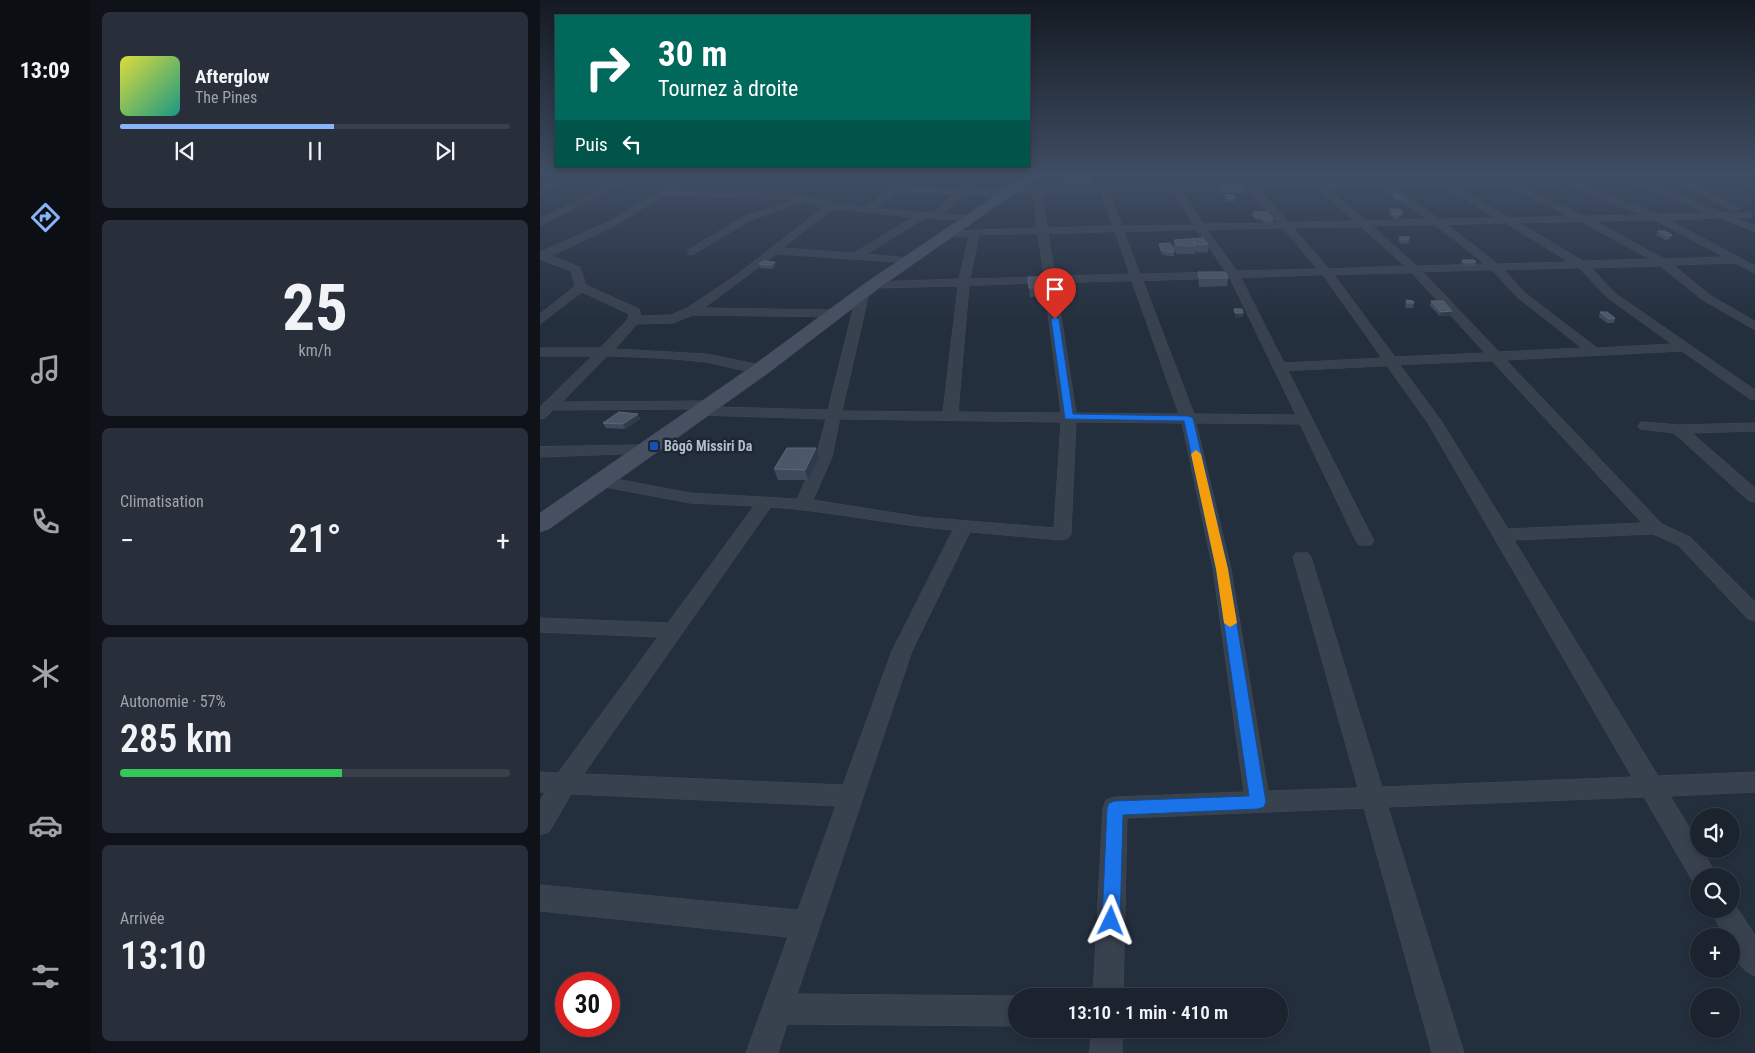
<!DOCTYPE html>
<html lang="fr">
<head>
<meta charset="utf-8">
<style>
  :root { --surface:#1b232e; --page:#282f3a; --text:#f1f3f6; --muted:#a0a4aa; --line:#39404a; --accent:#8ab4f8 }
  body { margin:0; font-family:"Roboto Condensed",sans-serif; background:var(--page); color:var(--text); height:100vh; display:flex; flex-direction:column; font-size:19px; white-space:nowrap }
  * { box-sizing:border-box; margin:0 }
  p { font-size:16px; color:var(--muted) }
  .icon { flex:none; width:28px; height:28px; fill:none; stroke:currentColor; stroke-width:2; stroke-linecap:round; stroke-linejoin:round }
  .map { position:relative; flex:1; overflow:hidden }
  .panel { display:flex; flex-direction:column; gap:12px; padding:12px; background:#0f1319; width:450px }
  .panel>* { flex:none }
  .guide { position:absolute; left:15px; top:15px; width:475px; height:152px; border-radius:0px; box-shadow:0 2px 8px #0003,0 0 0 1px var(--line); background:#00695c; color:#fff; overflow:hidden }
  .controls { position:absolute; left:1150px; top:808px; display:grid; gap:10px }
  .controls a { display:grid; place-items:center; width:50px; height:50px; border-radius:50%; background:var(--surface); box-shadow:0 2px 8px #0003,0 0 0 1px var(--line); font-size:25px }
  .speed { position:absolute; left:15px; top:972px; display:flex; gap:10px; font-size:25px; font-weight:700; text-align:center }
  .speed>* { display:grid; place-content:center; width:65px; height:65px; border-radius:50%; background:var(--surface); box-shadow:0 2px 8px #0003,0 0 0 1px var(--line); line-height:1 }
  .speed .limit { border:8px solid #d22; background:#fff; color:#111 }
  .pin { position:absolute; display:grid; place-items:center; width:42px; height:42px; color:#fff; margin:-51px -21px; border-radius:50% 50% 50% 0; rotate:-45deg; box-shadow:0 0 5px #0007 }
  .pin .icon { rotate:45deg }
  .me { position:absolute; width:55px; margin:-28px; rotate:2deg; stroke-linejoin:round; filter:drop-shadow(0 0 4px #0008) }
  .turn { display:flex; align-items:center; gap:18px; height:105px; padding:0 20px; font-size:22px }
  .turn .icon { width:65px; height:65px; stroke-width:2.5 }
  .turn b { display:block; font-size:35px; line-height:42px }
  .then { display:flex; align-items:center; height:48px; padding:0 20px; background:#0003; gap:10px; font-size:19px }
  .big { font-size:38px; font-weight:600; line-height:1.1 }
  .panel .tile { flex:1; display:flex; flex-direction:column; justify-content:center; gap:8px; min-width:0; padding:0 18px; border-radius:8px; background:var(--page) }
  .panel .dial { align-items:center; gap:0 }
  .dial b { font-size:65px; line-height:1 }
  .song { display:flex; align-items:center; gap:15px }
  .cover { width:60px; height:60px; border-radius:8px; background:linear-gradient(135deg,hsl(60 70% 55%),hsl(170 70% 35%)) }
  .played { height:5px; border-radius:2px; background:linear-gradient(90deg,var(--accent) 55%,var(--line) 55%) }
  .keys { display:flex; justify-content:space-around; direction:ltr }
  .heat { display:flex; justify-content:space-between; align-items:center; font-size:28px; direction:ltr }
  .charge { height:8px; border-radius:4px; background:linear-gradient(90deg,#34c759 57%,var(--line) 0) }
  .trip { position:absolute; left:468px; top:988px; width:280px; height:50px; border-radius:25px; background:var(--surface); box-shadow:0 2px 8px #0003,0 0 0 1px var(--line); font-weight:600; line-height:50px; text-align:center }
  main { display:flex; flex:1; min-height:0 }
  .tab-bar { display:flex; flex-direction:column; width:90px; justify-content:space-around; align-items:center; background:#0b0e12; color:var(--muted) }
  .tab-bar .icon { width:35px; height:35px }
  .tab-bar .selected { color:var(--accent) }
  .tab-bar b { font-size:22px; color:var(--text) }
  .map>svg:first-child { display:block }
</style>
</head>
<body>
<main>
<nav class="tab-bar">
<b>13:09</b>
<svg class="icon selected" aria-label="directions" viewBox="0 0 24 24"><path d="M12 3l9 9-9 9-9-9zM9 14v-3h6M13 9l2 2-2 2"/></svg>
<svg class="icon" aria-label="music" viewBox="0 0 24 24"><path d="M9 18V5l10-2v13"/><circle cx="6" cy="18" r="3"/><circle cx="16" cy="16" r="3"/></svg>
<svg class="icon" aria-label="phone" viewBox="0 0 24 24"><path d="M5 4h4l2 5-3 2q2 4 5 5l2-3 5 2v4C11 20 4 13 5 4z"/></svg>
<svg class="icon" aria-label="climate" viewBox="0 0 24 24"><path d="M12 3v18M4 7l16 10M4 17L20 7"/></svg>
<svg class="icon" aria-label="car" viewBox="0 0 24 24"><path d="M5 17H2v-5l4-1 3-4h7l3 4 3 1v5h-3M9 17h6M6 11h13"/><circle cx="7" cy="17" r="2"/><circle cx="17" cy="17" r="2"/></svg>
<svg class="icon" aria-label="filters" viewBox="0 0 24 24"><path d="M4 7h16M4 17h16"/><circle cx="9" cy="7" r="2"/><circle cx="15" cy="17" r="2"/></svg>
</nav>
<section class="panel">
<div class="tile">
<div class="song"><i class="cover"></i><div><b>Afterglow</b><p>The Pines</p></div></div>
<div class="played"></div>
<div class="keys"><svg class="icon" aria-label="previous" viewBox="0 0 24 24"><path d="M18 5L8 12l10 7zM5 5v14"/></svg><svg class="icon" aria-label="pause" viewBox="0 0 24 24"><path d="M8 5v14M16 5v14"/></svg><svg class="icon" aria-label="next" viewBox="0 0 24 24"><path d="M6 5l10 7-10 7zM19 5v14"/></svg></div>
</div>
<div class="tile dial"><b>25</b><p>km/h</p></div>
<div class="tile"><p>Climatisation</p>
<div class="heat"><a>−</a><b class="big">21°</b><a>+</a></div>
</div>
<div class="tile"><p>Autonomie · 57%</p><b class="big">285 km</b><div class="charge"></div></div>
<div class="tile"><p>Arrivée</p><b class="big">13:10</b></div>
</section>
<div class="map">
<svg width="1215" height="1053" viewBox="0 0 1215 1053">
  <rect width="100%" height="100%" fill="#242f3e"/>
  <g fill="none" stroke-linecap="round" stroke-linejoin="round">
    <defs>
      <path id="street" d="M25,176H36L0,194V188Z
        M86,176H96L0,226V219Z
        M145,176H155L134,190L252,194L325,208L366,176H375L363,187L420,189L433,176H442L429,189L469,190L473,193L469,196L424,194L403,214L430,216L435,219L433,221L385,218L327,254L369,258L374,261L373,263L236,254L164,308L294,310L298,311L300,314L298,317L153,315L133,323L97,324L75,349L166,354L226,366L228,369L226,372C214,375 179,364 164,362C132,358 99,357 67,356L22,402L169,401L174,402L175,407L288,410L317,293L323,290L329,293L302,411L403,412L418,286L333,288L327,285L333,282L419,279L429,236H411L406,233L407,231L497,228L493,193L472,191L471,189C475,186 547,187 559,187L555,176H563L567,187L630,186L626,179L630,176L638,186L705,184L698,176H706L714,184L772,183L771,181L775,178L782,183L1139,176L1201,209L1193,211L1137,182H1106L1183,213H1211V217L1196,218L1215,226V232L1181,218L1129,220L1215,266V273L1195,263L1133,265L1171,296L1215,321V330L1163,300L1120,266L1051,268L1076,294L1215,390V400L1210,399L1142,351L966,360L1122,524L1150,537L1215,602V621L1208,619L1138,545L1113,534L974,540L1118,776L1215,772V792L1130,796L1159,843V849H1162L1177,876H1159V886L1155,885L1104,797L848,807L924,1053H892L824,808L587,818L583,996H553L563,808L566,800L575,797L704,792L673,569L642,423L536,422L531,534L528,538L522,540L430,532L372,651L257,994L476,996V1026L247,1024L238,1053H206L248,937L0,911V885L258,910L296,806L31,794L9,832L0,835V801L5,792H0V772L18,773L118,637L0,632V618L128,623L214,506L150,503L60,486L52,481L60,476L150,493L257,499L276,457L286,419L160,415L155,414L154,409L13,410L5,418L0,419V407L52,356H0V348H60L88,319L89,314L42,292L0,324V314L35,286L31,271L0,259V252L68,222ZM1039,183L1097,182L1098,185L1167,213L1118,214ZM1029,184L1030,186L1102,215L1045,216L978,185ZM966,185L967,186L1030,216L969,218L916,186ZM904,186L956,218L899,219L853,187ZM841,187L887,219L825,221L788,188ZM778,188L814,221L748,222L719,189ZM709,190L738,223L663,224L642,191ZM633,191L653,225L582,226L569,192ZM357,192L414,194L393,213L335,209ZM561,192L573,226L507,228L502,194ZM126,195L254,200L203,217L148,250V254L152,255L209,221L261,202L284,207L195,276L147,308L131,315L101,316L99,309L46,285L40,267L11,256L74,226ZM293,209L373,217L314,253L243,248ZM1115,220L1184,257L1124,259L1055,221ZM1042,222L1110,259L1043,261L979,223ZM966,223L1029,262L958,264L907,225ZM895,225L945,264L877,266L832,226ZM821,227L865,266L789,269L753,228ZM743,228L777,269L697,271L667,230ZM657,230L686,272L600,274L584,232ZM575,232L590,274L515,276L508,234ZM498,234L504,277L430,279L439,235ZM1039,268L1068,298L1132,344L1057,348L985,293L964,270ZM952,270L977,297L1042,348L959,352L883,272ZM872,273L945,353L855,357L794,275ZM783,275L842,358L744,363L701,278ZM690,278L756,415L654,414L603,281ZM592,281L639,414L536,413L516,283ZM504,283L521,413L418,412L429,286ZM952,361L1102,523L968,529L902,422L860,365ZM847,366L888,423L1092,777L842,787L771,557L768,553H756L753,557L818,788L728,791L691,569L656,423L760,424L816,541L819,545H831L834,541L748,371ZM300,419L521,422L514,528L380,517L273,500L292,457ZM231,507C292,511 352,525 413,530L352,651L303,785L44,774Z
        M1196,177H1202L1215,184V190L1196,181Z
        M1105,422L1138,425L1215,423V431L1152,433L1215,488V502L1209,501L1134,433L1100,429L1098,426L1100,423Z
        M105,445L110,447L113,450L110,453L0,457V447Z
        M1191,899L1215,935V976C1199,970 1191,953 1191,936H1184L1170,909H1191Z
        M552,1029H582V1053H550Z"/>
      <path id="secondary" d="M485,176H499L339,288L228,373L9,529L0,532V513L214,365L327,282Z"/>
    </defs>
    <use href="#street" stroke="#414a57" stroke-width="1"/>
    <use href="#secondary" stroke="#414a57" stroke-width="1"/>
    <use href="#street" fill="#38414e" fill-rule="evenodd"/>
    <use href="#secondary" fill="#465061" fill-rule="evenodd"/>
  </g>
  <path fill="#3f4b5c" d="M552,176L551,188H526V181Z
    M681,186L703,190V193H682L681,189Z
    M685,195L695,198V202H686L685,199Z
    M854,195L863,198V202H858L853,199Z
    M850,209L863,213L862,216H859V219H853L849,213Z
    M713,212L733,219V223H723L722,220H716L712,216Z
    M1118,231L1132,235L1130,239L1125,240L1116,235Z
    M859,237L869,239V243L861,244L858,241Z
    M634,240L668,244V252L659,253L656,251L655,254H637L633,248Z
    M619,244L634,252V256H628L622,254L619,248Z
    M922,260L936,262L935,266L924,267L921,264Z
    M235,262L236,266L233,269L220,268L219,264Z
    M658,272L688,278L687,286L659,287Z
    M488,277L506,288V296L490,297Z
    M866,300L874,303L873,308H866L865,305Z
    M891,301L911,315L900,316L890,306Z
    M1060,312L1075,318L1074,323H1067L1059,317Z
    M98,414L100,419L85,429L66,428L63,423Z
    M279,458L268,480H238L234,469Z"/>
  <path fill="#2f3b4b" d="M863,198V202H858V199Z
    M235,262L236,266L233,269L232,265Z
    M912,311L911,315L900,316L901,312Z
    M695,313H703V317L695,318Z
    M98,414L100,419L85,429L83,424Z
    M276,448L279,458L268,480L265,470Z"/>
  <path fill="#4b5868" stroke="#5c6777" d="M528,176H552L551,181H526Z
    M681,186H702L703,190H683Z
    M685,195H694L695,198L687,199Z
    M854,195H859L863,198L858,199Z
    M850,209H860L863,213H858L859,215H854Z
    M713,212H727L733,219H723V217H716Z
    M1118,231H1125L1132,235L1126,236Z
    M859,237H869V239L862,240Z
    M663,238L668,244L659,245L653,242L656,246L637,245L634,240Z
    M630,243L634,252H628L622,250L619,244Z
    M922,260H934L936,262L925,263Z
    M223,261L235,262L232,265L219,264Z
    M658,272H685L688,278H659Z
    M488,277H504L506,288H489Z
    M866,300L873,301L874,303H867Z
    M891,301H903L912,311L901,312Z
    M694,309H702L703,313H695Z
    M1060,312H1067L1075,318L1069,319Z
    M79,412L98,414L83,424L63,423Z
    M247,448H276L265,470L234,469Z"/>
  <linearGradient id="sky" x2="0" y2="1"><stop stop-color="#141a22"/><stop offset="0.54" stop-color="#3f4d63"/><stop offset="1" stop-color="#3f4d63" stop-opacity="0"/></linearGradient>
  <rect width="1215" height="323" fill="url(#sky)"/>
  <path fill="#1a73e8" stroke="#114b97" d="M515,317L519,319L533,414L648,416L653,418L688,569L726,802L724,807L718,809L583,815L580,921L577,927L571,930L565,927L562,921L567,808L569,803L575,801L709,796L676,569L644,421L525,419L511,319Z"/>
  <path fill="#f59e0b" d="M656,450L661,454L688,569L697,623L690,627L684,623L676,569L651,454Z"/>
  <rect fill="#1a4fb4" stroke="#1d2633" stroke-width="2" x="109" y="441" width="10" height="10" rx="2.5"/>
  <g text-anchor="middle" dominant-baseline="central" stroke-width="5" stroke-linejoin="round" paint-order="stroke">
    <g font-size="14" font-weight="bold" fill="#b4bcc9" stroke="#1d2633" text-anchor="start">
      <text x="124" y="446">Bôgô Missiri Da</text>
    </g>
  </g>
</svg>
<div class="controls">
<a><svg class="icon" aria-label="sound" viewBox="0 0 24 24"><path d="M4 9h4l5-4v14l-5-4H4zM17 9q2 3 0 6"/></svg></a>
<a><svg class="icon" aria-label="search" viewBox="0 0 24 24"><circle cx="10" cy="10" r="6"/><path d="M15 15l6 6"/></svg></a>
<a>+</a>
<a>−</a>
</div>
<div class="speed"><div class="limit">30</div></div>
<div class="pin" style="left:515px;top:319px;background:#d93025"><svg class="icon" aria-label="arrive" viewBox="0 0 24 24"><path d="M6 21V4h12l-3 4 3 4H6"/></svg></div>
<svg class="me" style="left:571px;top:921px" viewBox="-20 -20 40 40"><path d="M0-17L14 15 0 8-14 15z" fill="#1a73e8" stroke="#fff" stroke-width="4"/></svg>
<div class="trip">13:10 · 1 min · 410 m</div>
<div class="guide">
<div class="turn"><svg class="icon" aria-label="right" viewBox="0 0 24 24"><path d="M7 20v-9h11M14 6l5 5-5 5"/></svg><div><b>30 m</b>Tournez à droite</div></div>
<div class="then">Puis<svg class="icon" aria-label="left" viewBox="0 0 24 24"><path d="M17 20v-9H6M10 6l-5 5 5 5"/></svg></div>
</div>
</div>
</main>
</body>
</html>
